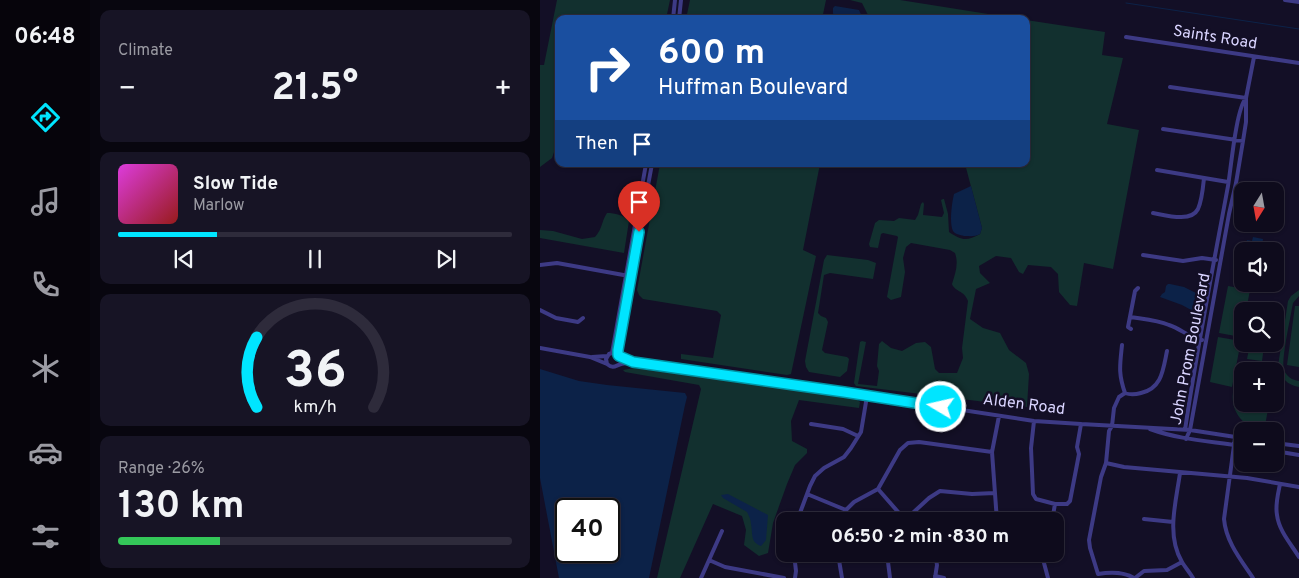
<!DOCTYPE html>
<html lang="en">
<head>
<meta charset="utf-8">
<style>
  :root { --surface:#0e0b1c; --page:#171425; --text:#f1f3f6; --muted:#9b9ba3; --line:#2e2b3b; --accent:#00e5ff }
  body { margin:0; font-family:Overpass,sans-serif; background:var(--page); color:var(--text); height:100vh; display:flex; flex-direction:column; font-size:19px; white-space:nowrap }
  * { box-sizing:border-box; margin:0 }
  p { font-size:16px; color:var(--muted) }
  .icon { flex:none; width:28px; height:28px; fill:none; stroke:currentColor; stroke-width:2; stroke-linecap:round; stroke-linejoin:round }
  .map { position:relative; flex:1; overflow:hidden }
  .details { display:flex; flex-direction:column; gap:10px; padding:10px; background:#08060f; width:450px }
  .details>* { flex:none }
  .banner { position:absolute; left:15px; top:15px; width:475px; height:152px; border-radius:10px; box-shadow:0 1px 4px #0004,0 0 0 1px var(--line); background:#1a4fa0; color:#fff; overflow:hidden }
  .needle { width:32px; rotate:191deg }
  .fabs { position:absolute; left:694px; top:182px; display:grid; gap:10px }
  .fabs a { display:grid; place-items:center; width:50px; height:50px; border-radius:10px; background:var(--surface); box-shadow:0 1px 4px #0004,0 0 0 1px var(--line); font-size:25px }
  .speed { position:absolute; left:15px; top:498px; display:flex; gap:10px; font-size:25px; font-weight:700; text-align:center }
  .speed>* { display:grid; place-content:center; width:65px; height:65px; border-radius:50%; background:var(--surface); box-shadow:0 1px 4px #0004,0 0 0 1px var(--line); line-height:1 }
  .speed .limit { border:2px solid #111; border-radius:8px; background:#fff; color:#111 }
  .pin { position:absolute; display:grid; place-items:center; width:42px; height:42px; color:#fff; margin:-51px -21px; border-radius:50% 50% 50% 0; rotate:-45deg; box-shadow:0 0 5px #0007 }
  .pin .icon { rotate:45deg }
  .me { position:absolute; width:55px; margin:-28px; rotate:279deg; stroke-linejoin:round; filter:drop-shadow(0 0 4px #0008) }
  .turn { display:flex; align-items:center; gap:18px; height:105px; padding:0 20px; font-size:22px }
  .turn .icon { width:65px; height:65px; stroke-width:2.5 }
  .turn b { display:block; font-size:35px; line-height:42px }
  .then { display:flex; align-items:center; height:48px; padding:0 20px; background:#0003; gap:10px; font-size:19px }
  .big { font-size:38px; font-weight:700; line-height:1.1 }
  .details .card { flex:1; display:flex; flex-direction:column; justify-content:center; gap:8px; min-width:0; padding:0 18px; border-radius:10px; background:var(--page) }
  .details .dial { align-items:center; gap:0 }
  .dial svg { height:130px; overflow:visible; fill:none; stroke:var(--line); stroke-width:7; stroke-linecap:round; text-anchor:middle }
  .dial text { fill:var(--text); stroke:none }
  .song { display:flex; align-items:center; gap:15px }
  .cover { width:60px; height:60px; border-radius:8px; background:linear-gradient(135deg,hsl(300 70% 55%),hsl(0 70% 35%)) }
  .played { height:5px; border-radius:2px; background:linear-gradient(90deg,var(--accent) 25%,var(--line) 25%) }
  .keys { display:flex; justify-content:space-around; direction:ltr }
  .heat { display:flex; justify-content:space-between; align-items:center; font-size:28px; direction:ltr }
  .charge { height:8px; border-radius:4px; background:linear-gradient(90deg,#34c759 26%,var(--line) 0) }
  .trip { position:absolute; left:236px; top:512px; width:288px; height:50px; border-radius:10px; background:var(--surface); box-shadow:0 1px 4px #0004,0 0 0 1px var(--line); font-weight:700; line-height:50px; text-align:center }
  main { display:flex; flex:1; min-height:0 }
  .tab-bar { display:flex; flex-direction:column; width:90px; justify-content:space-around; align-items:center; background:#06040b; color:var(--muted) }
  .tab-bar .icon { width:35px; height:35px }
  .tab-bar .on { color:var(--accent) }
  .tab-bar b { font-size:22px; color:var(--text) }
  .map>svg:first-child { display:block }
</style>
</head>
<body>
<main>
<nav class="tab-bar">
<b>06:48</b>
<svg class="icon on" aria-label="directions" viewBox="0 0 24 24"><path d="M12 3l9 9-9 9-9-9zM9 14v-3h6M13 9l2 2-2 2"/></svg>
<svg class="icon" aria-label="music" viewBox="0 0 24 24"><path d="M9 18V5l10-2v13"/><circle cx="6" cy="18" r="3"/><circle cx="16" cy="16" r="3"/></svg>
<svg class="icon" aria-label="phone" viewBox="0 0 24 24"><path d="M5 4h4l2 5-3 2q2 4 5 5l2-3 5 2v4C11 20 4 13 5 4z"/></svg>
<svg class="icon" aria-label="climate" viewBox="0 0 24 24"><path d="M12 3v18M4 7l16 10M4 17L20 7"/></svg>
<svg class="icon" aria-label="car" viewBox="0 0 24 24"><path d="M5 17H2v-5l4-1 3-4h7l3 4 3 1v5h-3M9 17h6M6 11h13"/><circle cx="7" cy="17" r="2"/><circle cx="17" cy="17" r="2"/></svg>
<svg class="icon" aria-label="filters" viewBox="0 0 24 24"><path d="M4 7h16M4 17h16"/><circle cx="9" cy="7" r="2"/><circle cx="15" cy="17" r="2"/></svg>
</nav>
<section class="details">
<div class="card"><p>Climate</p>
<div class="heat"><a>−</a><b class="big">21.5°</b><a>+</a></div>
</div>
<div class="card">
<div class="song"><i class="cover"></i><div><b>Slow Tide</b><p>Marlow</p></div></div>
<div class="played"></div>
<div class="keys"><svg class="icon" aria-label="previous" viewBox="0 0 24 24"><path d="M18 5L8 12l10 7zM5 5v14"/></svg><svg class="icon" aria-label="pause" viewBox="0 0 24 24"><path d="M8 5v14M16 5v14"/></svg><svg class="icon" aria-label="next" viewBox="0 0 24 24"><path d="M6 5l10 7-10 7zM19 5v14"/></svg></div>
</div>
<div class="card dial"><svg viewBox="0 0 100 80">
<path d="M14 69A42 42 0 1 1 86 69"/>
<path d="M14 69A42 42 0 0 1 14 26" stroke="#00e5ff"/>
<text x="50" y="56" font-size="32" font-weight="700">36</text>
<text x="50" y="72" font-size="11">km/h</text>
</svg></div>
<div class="card"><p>Range · 26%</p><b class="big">130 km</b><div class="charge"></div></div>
</section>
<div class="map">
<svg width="759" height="578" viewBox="0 0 759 578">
  <rect width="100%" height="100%" fill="#130f26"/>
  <path fill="#12302f" d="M17,0H130L126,19H19V133L17,143L12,158L0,167V65H4Z
    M150,0H286L282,19H146Z
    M310,0H360L479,19H330L322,3Z
    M486,20L565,32L562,55L583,58L567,124L599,130L573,269L544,263L537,306L530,305L519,292L518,274L511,267L488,265L483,274L479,272L471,258L456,256L439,266L440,273L450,283L436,289L430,319L443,328L460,333L469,350L486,363L489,374L487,407L316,386L314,383L320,342L322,341L326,342L318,384L337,386L339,371L337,366L339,344L342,341L351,348L362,351L376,343L385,342L391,347L395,369L399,373H417L423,358L422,348L428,301C424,290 415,292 412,284C415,274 419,264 415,253L410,250L371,243L366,247L363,258L365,272L361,297L351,300L347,297L358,237L357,236L343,233L341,234L338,248L330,247L329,244L335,223L339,220L354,221L359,218L375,220L378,215L381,204L383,202L384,204L383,215L402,217L404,213L401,200L403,199H404L408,214L409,232C422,241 427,241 440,234L442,228L425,164H486Z
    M120,164H280L263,250L276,256L251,374L247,375L141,359V354L173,358L181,315L177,311L103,299L99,295L97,290Z
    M67,213C75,213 83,215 89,221L84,253L0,238V230L13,231L42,239L55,237C63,228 61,222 67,213Z
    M287,255L328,260L336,263L333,279L290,273L284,275L278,313L281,316L286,318L288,322L282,350L285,353L307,357L309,359L307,371L300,377L269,372L266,367L265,361L284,260Z
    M688,286L710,290L706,311H702L701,337L679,333Z
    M759,290V296L753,303L752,308C750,320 741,361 744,370C747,377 752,380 759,381V387C747,385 741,378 738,366L748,301L751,296Z
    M755,306H759V367L747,365Z
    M678,337L701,341L692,387L670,382Z
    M710,344L724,346L722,361L707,359Z
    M94,368L315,398L320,402L319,408L259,400L251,421L252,441L267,449V453L255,465L247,484L233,523L228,553L219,556L204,545L206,530L202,516L173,504L140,578H117L161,389L159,385L85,372L83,370Z
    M694,387L702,389V404H729L724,431C702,428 688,409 694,387Z"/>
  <path fill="#0c2248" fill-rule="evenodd" d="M295,6L319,10L323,19H295L293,13V8Z
    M431,186L442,228L440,234C435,237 430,236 424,236C420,235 415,234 413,231C409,223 412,202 414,194Z
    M713,237L723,239L721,251L712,250V247L706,246L707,240L712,241Z
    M628,284H630L644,287L656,293L655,310L653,311L642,305L620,297L622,294L625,292L626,286Z
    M0,369L39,381L67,385L145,393L147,397L145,405L109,578H19L0,478ZM26,509H69V551H26Z
    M188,494L228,515L226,540L221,546C210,542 213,534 211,524C211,520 209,516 207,512L183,498L181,495Z"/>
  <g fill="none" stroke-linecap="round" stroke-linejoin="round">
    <path stroke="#0c2248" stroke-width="1" d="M586,3L759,29"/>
    <path stroke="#3d3a85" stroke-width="4" d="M745,0L759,2
      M133,19L135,0
      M139,19L141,0
      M586,37L759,63
      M630,87L706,98
      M623,129L703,141
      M617,170L688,182
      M613,213C625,215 651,223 658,209C662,200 663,188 664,178
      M603,255L643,261L662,258L676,260
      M0,265L17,263L89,276
      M0,310L16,318L38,322L43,318
      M590,317C602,319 617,320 629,325C642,329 647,337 662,340
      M591,329L588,327L595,291L598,288
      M582,345C580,365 578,373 585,393
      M0,348L50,357L67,364
      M72,353L69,354L66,359L67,364C73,369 75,366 81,364C85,363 89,363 93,362L304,392L494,421L541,424L650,430L702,438
      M72,353L106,164
      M78,355L91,277L112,164
      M79,356L93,362
      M52,357L67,356
      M585,393C590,395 594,395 601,393C622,388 623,370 627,351
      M494,421L491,448L493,494L496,499L515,504H527L530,501L539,454L537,447L541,424
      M271,424L303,429L318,436
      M610,429C640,440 671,441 702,446
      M645,430C657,348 673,267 688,186C691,168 696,109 706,98
      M695,438L684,519C686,542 701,560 713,578
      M646,439L650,430L689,214L696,183L703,141L706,122V98L714,57
      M735,443L759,446
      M735,451L759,455
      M566,463L584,467L707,478L759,487
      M640,473C636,502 626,535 642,562C645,567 650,573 653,578
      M740,484C738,494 735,505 737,515C739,531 751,544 759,557
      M338,489L366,521
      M267,494L306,510
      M604,519L633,522
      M257,521L270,486L275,476L284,468L304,457L311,448L321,432L327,396
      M302,521L306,510L314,502L338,489L360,450L368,443L379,442L452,452
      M364,521L389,498L400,491L432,494L455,493
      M457,521L452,452L459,416
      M512,521L515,504
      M254,554L256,571L255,578
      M298,554L302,578
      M342,554L348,562L350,578
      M506,554L504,563L508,578
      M169,560L185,567L244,578
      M558,574L550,548L549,540L561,477L566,463L569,431L572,426L574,408L579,397L585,393
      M558,574C570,572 584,572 594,578
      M395,576L404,578
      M161,578L182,531
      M395,578L397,565L395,554
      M595,578L604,571L627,570L642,562"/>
  </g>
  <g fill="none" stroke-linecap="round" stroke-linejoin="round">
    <defs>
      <path id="route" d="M99,232L78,350V355L79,356L93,362L304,392L401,407"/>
    </defs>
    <use href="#route" stroke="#0095a6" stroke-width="12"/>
    <use href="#route" stroke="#00e5ff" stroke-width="9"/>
  </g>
  <g text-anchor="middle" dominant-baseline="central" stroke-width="5" stroke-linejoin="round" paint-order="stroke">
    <g font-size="16" fill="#d9d4ff" stroke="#130f26">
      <text transform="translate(675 38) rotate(9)">Saints Road</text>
      <text transform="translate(651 349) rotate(-79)">John Prom Boulevard</text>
      <text transform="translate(484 405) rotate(7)">Alden Road</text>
    </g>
  </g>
</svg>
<div class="fabs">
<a><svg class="needle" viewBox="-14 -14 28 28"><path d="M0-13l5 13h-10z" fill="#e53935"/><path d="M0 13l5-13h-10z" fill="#9b9ba3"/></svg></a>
<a><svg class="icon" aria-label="sound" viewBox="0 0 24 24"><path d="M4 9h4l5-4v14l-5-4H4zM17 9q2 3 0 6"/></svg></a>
<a><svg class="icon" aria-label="search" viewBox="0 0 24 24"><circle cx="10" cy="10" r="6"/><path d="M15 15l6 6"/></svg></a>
<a>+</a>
<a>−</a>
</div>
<div class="speed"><div class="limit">40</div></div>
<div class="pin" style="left:99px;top:232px;background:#d93025"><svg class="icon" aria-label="arrive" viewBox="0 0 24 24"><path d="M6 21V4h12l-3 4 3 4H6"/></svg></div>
<svg class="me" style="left:401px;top:407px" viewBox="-20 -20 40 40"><circle r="17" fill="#00e5ff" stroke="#fff" stroke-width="3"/><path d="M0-11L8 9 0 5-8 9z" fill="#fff"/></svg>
<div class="trip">06:50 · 2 min · 830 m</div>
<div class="banner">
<div class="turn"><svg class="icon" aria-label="right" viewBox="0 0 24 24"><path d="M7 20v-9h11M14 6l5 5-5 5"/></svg><div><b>600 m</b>Huffman Boulevard</div></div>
<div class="then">Then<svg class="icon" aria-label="arrive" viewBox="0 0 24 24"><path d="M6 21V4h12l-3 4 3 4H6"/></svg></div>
</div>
</div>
</main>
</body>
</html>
